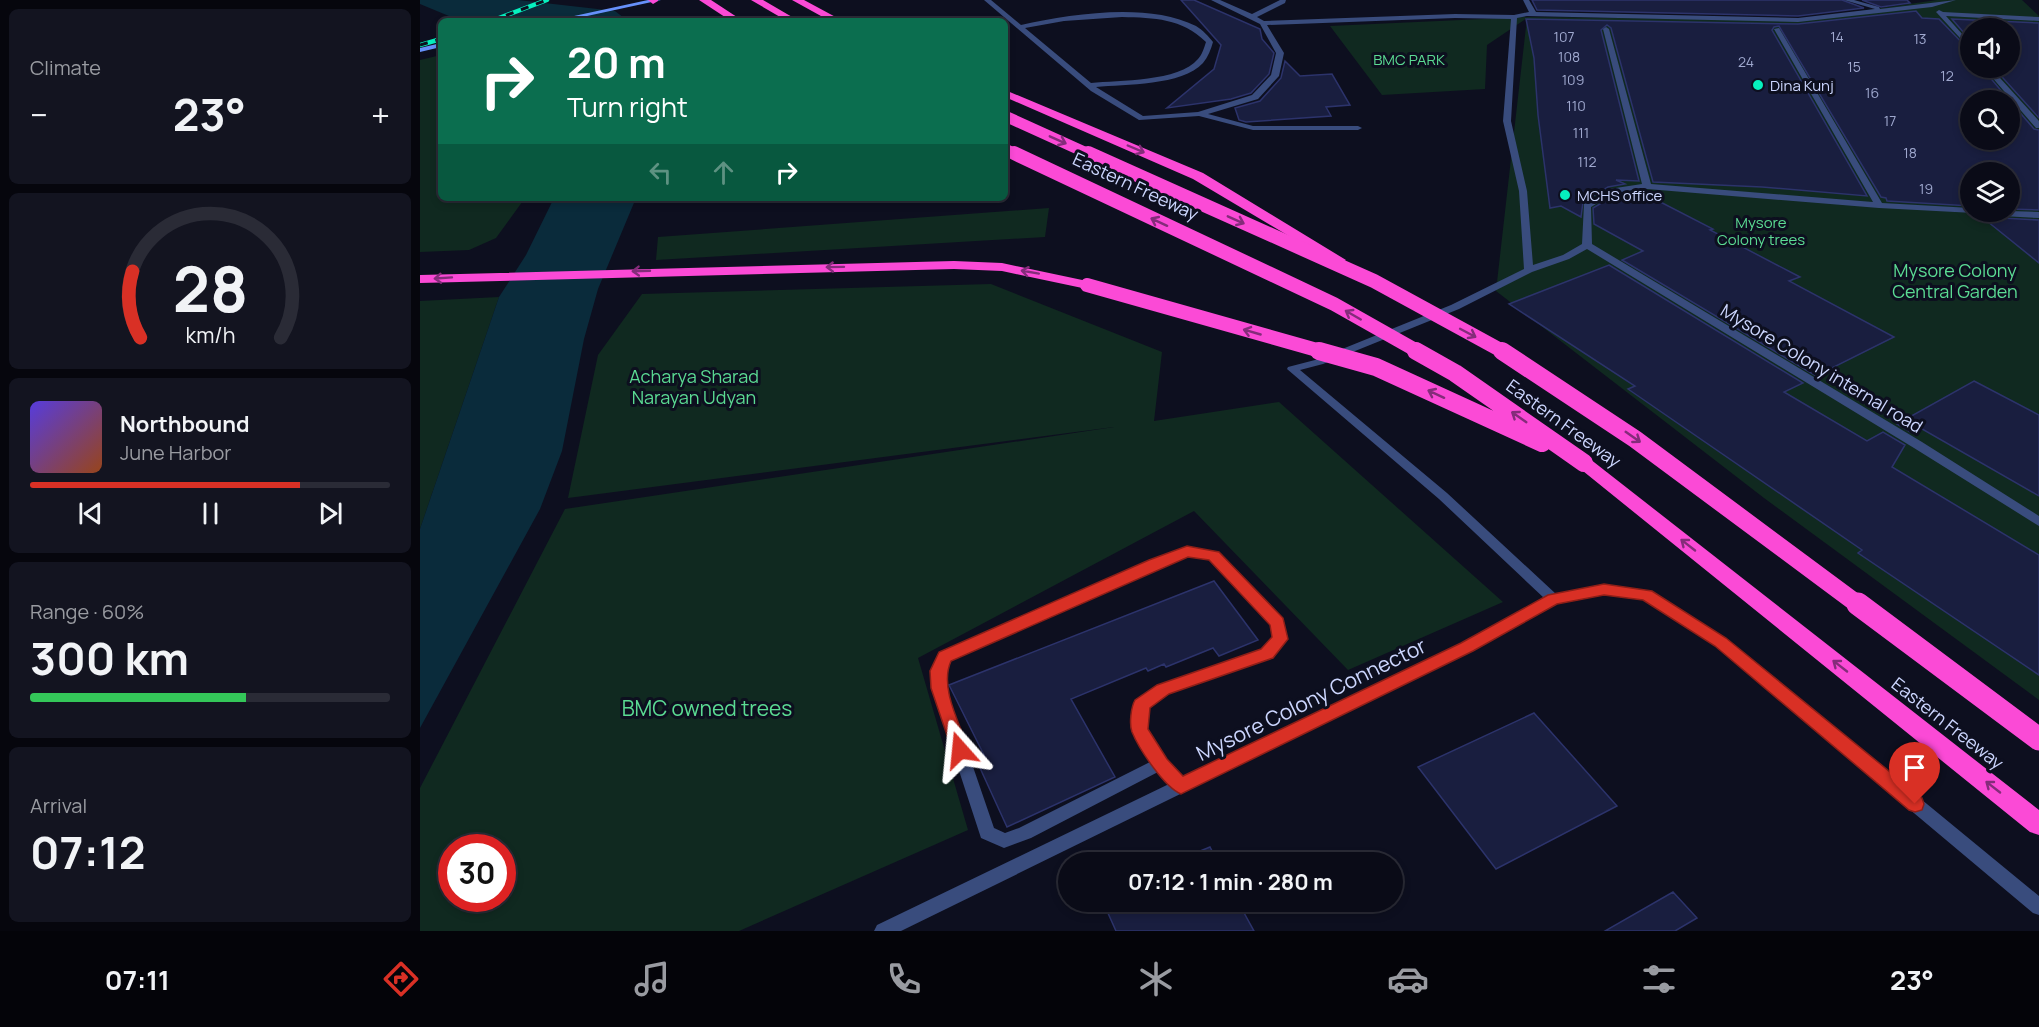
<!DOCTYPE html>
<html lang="en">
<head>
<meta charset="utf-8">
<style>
  :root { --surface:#0a0b17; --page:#131420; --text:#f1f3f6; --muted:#999ba1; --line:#2a2b36; --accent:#d93025 }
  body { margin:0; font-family:Manrope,sans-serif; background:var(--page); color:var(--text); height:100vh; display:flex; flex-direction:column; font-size:22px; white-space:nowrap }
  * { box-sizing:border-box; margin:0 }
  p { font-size:20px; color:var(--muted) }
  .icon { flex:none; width:33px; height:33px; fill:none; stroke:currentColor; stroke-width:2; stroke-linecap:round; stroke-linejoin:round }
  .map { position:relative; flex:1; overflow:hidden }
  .panel { display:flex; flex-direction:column; gap:9px; padding:9px; background:#06060d; width:420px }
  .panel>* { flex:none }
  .hud { position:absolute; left:18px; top:18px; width:570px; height:183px; border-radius:9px; box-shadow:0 3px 9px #0003,0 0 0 2px var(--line); background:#0b6e4f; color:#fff; overflow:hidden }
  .fabs { position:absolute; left:1540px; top:18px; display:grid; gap:12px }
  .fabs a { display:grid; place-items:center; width:60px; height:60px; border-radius:50%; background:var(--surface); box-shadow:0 3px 9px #0003,0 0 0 2px var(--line); font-size:30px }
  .speed { position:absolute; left:18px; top:834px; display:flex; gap:12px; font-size:30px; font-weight:700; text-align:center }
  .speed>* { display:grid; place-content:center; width:78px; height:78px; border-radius:50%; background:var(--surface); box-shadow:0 3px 9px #0003,0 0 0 2px var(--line); line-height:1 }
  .speed .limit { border:9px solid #d22; background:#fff; color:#111 }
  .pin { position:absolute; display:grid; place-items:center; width:51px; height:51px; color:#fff; margin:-62px -26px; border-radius:50% 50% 50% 0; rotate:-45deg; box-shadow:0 0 6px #0007 }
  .pin .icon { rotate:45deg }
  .me { position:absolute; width:66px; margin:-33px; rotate:342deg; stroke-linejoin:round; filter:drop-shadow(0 0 4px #0008) }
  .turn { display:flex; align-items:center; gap:21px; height:126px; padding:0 30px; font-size:27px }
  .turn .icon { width:78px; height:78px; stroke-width:2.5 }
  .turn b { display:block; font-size:42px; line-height:51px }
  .lanes { display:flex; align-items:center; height:57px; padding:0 30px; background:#0003; justify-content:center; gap:30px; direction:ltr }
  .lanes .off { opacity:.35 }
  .big { font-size:45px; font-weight:700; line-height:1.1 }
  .panel .widget { flex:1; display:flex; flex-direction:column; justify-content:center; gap:9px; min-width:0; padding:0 21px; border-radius:9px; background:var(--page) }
  .panel .dial { align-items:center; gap:0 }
  .dial svg { height:156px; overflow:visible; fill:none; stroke:var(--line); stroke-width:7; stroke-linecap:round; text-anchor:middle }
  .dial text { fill:var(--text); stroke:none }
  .song { display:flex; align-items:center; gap:18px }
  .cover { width:72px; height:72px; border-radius:9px; background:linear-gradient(135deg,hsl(250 70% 55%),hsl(20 70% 35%)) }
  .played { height:6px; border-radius:3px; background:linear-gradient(90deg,var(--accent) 75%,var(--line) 75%) }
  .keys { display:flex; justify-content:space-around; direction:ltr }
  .heat { display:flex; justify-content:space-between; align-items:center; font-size:33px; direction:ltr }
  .charge { height:9px; border-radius:4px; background:linear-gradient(90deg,#34c759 60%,var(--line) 0) }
  .trip { position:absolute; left:638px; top:852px; width:345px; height:60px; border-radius:30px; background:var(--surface); box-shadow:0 3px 9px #0003,0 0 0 2px var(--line); font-weight:700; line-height:60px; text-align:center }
  .tabs { display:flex; height:96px; justify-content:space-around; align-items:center; background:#040409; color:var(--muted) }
  .tabs .icon { width:42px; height:42px }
  .tabs .selected { color:var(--accent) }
  .tabs b { font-size:27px; color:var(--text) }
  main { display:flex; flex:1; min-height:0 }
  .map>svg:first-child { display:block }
</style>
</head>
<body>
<main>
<section class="panel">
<div class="widget"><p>Climate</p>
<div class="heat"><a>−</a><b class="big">23°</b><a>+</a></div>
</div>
<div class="widget dial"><svg viewBox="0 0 100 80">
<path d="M14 69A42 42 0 1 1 86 69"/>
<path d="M14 69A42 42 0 0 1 10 35" stroke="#d93025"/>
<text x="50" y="56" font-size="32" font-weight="700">28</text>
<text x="50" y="72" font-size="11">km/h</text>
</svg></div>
<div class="widget">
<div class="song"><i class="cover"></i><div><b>Northbound</b><p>June Harbor</p></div></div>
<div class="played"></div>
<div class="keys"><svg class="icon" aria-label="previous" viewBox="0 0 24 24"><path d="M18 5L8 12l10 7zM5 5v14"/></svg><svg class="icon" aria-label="pause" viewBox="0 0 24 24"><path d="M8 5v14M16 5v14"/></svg><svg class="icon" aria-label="next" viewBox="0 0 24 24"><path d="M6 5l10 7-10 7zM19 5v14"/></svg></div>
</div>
<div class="widget"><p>Range · 60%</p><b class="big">300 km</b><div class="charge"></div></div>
<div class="widget"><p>Arrival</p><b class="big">07:12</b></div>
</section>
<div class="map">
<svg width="1619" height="931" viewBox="0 0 1619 931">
  <rect width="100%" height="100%" fill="#0d0f1f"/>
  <path fill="#102920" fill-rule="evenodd" d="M1517,0H1602L1619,16V700L1344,498L1076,291L1107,18L1067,45L1065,89L962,95L910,26L1107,17L1378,20ZM1551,28H1590V68H1551ZM1551,100H1590V140H1551ZM1551,172H1590V212H1551Z
    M21,55V198H105L76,238L49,250L0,252V60Z
    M629,208L625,237L236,260L238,237Z
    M571,284L742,352L734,421L859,402L1083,602L928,670L774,511L498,658L548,830L319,931H0V788L145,509L694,427L148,498L178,355L222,294ZM32,848H82V898H32Z
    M79,297L0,529V301Z"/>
  <path fill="#0a2b3b" d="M0,0H98L195,11L208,21H41L0,4Z
    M134,198H216L178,289L164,339L142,451L120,509L0,728V529L79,297L106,255Z"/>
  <path fill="#191e3f" stroke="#2c336b" stroke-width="1.5" d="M761,0H774L840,29L842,39L854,53L849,74L831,93L811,99L747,108L794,69L801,45Z
    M1112,0H1422L1444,8L1378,16L1117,10Z
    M1442,0H1487L1490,3L1461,7Z
    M1496,11L1502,18L1519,19L1551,52V68H1562L1589,100H1551V140H1590V101L1614,129L1619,130V210L1590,209V172H1551V206L1467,201L1466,198L1461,197L1359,26L1354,27L1352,30L1447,196L1342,187L1233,182L1191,28L1187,25L1181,30L1219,181L1196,180L1205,184L1188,187L1163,202L1161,217L1141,206L1130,208L1118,115L1114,58L1106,19L1378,24Z
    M1532,19L1619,23V118L1574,68H1590V28H1551V41Z
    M865,61L880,76L912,74L930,105L906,107L911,116L826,122L819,120L815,108L840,101L861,78Z
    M1221,192L1293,229L1290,230L1380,277L1369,281L1474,337L1396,376L1202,260L1223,251L1174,224L1173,208L1195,195Z
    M1557,213L1563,217L1619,220V263Z
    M1189,265L1383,383L1364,392L1447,441L1463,432L1485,445L1472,467L1619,555V675L1438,553L1442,550L1208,389L1215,386L1089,304Z
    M1554,381L1619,415V496L1497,426L1492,433L1477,424Z
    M794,581L838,640L799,656L793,648L746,667L744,664L728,671L726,668L651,699L695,777L587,827L560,768L569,765L529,685Z
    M1114,713L1197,806L1076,869L998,767Z
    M790,847L798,862H753Z
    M1253,892L1277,918L1255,931H1185Z
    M683,902H818L834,931H696Z"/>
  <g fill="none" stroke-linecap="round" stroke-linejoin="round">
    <path fill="#394c7d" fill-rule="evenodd" d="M564,0H571L601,25C652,14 727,2 776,26C783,30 789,37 793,42C791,49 788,57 783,63C762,86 705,84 676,87L723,116L778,112L832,95L851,75L856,53L840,24L791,0H800L832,14L860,0H866L865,3L837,17L844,21L1035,14L1094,15L1109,12L1103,0H1109L1116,12L1378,18L1455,9L1424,0H1434L1459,7L1460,9L1536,0L1512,7L1378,22L1107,16L1097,18L1091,121L1107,191L1113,265L1143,255L1162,244L1164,204L1189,189L1222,184L1183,29L1186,27L1189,29L1231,184L1453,202L1354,29L1359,28L1462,203L1551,208V212H1555L1554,213L1459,208L1227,189L1194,193L1171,207L1172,244L1502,442L1619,516V526L1494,448L1167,249L1149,259L1112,272L1039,309L903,364L880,370L1027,493L1136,594L1184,584L1232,592L1305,638L1619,896V915L1613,913L1295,646L1224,599L1184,594L1136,603L1052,651L481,931H454L457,925L749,784L738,772L611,838L584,848L561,838L512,688V671L520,652L729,560L762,548L767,546L799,553L862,619L867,639L852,657L748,693L728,707L727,728L745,759L763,778L1042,643L1124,598L1019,499L867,369L868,367L895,360L1031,305L1104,269L1099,191L1083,121L1091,19L1035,18L847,25L864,53L859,76L838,99L788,114L833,126H938L942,128L938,130H833L779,116L719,120L671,91ZM702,17C735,18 761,18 786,42C784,48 782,55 778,59C759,82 699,80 671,83L605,28L644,21ZM768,556L790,560L850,625L853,638L842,649L738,685L716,700L714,704L711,729L730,762L599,828L585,833L574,828L526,688V671L531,660L739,566Z
      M1519,10L1523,12L1619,17V21L1526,16L1551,44V50L1517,13L1516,12Z
      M1564,68H1571L1619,121V128H1616Z
      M1590,211L1619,212V218L1563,215L1559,212Z"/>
    <path fill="#6691fb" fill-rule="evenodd" d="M228,0H241L144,21H131Z
      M21,43V47L0,52V48Z"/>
    <path fill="#fb4ad6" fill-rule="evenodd" d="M228,0H238V1L233,4Z
      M279,0H291L323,21H311Z
      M331,0H343L379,21H367Z
      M372,0H384L423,21H410Z
      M585,90L783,173L926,260L919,264L914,263L773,179L585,97Z
      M534,261L582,263L667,281L674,285L667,289L582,271L534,269L0,283V275Z
      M1164,457L1170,459L1619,810V835L1610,832L1158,467L1155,463L1158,459Z"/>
    <defs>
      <path id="rail" d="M71,21L127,0
        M0,45L21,39"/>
    </defs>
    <use href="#rail" stroke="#06f0be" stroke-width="4.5"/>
    <use href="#rail" stroke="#0d0f1f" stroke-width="3" stroke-dasharray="8" stroke-linecap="butt"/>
    <path stroke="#fb4ad6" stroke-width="11" d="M585,116L671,155
      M585,149L597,155"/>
    <path stroke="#fb4ad6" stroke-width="14" d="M594,153L914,304L999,352
      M668,153L954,281L1084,352
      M667,285L904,352"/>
    <path stroke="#fb4ad6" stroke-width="18" d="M899,351L956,367L1122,443
      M996,351L1035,373L1164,463
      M1082,351L1215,439L1440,606"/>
    <path stroke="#fb4ad6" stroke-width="23" d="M1438,604L1619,739"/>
  </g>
  <defs><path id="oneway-shaft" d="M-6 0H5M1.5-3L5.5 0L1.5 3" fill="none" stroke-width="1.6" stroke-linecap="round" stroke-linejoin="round" transform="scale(1.5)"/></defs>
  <g stroke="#842c7a">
    <use href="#oneway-shaft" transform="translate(638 140) rotate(24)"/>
    <use href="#oneway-shaft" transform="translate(716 149) rotate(23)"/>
    <use href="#oneway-shaft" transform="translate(816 220) rotate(24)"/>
    <use href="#oneway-shaft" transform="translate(739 222) rotate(-155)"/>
    <use href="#oneway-shaft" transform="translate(415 267) rotate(179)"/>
    <use href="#oneway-shaft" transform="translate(221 271) rotate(178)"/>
    <use href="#oneway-shaft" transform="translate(610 272) rotate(-170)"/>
    <use href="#oneway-shaft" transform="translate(23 278) rotate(176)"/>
    <use href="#oneway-shaft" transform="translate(933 315) rotate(-150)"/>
    <use href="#oneway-shaft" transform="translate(832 332) rotate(-164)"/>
    <use href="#oneway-shaft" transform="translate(1048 333) rotate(28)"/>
    <use href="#oneway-shaft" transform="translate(1016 394) rotate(-155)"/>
    <use href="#oneway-shaft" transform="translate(1099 417) rotate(-145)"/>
    <use href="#oneway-shaft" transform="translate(1213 437) rotate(35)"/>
    <use href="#oneway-shaft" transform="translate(1268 545) rotate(-142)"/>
    <use href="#oneway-shaft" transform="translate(1420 666) rotate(-142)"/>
    <use href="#oneway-shaft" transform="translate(1573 787) rotate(-142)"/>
  </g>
  <path fill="#d93025" stroke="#8d1f18" stroke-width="1.5" d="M767,546L799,552L863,618L868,639L853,658L749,694L730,708L728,729L747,759L763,776L1041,643L1128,595L1184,584L1232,591L1306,638L1502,798L1504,804L1502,810L1495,812L1489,810L1295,646L1223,600L1184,595L1137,604L1053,651L761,794C744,787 719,749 712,732C709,724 711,707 715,700L737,685L841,649L852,637L850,625L789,560L768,557L531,661C519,688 540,724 549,750L546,756L540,758L534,756L511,688L510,671L519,652L729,560Z"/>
  <g fill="#06f0be" stroke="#0d0f1f" stroke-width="2">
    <circle cx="1338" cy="85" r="6"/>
    <circle cx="1145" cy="195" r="6"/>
  </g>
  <g text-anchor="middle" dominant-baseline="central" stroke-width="6" stroke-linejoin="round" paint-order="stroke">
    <g font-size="14" fill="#9fa8ce">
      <text x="1144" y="36">107</text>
      <text x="1417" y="36">14</text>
      <text x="1500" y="38">13</text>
      <text x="1149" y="56">108</text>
      <text x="1326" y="61">24</text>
      <text x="1434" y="66">15</text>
      <text x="1527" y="75">12</text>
      <text x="1153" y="79">109</text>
      <text x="1452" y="92">16</text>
      <text x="1156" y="105">110</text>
      <text x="1470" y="120">17</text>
      <text x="1161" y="132">111</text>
      <text x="1490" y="152">18</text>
      <text x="1167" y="161">112</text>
      <text x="1506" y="188">19</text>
    </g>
    <g font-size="15" fill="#5bdb93" stroke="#0d0f1f">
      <text x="989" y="59">BMC PARK</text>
      <text x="1341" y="222">Mysore<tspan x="1341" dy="17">Colony trees</tspan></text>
    </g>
    <g font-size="15" fill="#ccd6fe" stroke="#0d0f1f" text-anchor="start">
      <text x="1350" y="85">Dina Kunj</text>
      <text x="1157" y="195">MCHS office</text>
    </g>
    <g font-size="18" fill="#ccd6fe" stroke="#0d0f1f">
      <text transform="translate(716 186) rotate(25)">Eastern Freeway</text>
      <text transform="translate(1402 368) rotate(31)">Mysore Colony internal road</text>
      <text transform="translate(1144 423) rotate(36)">Eastern Freeway</text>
      <text transform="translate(1528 723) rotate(38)">Eastern Freeway</text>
    </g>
    <g font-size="18" fill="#5bdb93" stroke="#0d0f1f">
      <text x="1535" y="270">Mysore Colony<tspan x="1535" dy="21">Central Garden</tspan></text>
      <text x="274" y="376">Acharya Sharad<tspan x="274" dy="21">Narayan Udyan</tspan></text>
    </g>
    <g font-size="21" fill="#ccd6fe" stroke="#0d0f1f">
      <text transform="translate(891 699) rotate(-26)">Mysore Colony Connector</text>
    </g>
    <g font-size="21" fill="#5bdb93" stroke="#0d0f1f">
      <text x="287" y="708">BMC owned trees</text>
    </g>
  </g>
</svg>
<div class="fabs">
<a><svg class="icon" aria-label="sound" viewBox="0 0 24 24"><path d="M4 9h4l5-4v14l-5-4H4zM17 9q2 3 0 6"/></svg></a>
<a><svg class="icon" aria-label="search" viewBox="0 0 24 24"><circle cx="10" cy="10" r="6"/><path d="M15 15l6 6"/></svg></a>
<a><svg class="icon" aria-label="layers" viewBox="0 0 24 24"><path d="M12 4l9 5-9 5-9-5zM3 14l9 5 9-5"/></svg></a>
</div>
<div class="speed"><div class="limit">30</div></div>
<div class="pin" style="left:1495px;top:804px;background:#d93025"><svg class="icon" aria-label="arrive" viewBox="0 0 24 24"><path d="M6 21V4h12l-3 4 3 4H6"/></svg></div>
<svg class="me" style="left:540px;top:750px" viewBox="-20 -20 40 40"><path d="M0-17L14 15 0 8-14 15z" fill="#d93025" stroke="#fff" stroke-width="4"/></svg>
<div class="trip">07:12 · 1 min · 280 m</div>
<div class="hud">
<div class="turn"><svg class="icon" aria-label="right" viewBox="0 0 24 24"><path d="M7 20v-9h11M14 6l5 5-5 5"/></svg><div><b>20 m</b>Turn right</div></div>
<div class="lanes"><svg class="icon off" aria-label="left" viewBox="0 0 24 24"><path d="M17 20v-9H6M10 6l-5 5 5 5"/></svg><svg class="icon off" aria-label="ahead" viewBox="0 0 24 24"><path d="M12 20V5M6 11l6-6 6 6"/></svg><svg class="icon" aria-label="right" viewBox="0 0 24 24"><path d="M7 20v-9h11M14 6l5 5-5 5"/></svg></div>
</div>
</div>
</main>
<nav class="tabs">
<b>07:11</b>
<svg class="icon selected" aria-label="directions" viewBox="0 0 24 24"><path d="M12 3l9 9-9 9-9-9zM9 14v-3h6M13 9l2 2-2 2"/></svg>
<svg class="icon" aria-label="music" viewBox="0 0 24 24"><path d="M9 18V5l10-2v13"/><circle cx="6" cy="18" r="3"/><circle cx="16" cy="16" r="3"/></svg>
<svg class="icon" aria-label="phone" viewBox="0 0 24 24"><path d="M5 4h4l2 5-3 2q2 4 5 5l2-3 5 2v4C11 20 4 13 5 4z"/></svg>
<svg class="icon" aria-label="climate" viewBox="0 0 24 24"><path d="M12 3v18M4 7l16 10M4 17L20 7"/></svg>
<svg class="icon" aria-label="car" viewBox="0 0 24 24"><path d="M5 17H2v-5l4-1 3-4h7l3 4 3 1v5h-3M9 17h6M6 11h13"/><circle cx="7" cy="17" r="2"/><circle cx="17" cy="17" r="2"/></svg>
<svg class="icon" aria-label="filters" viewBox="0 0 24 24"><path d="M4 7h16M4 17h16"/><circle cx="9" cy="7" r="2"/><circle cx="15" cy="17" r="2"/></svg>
<b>23°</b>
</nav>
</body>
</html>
